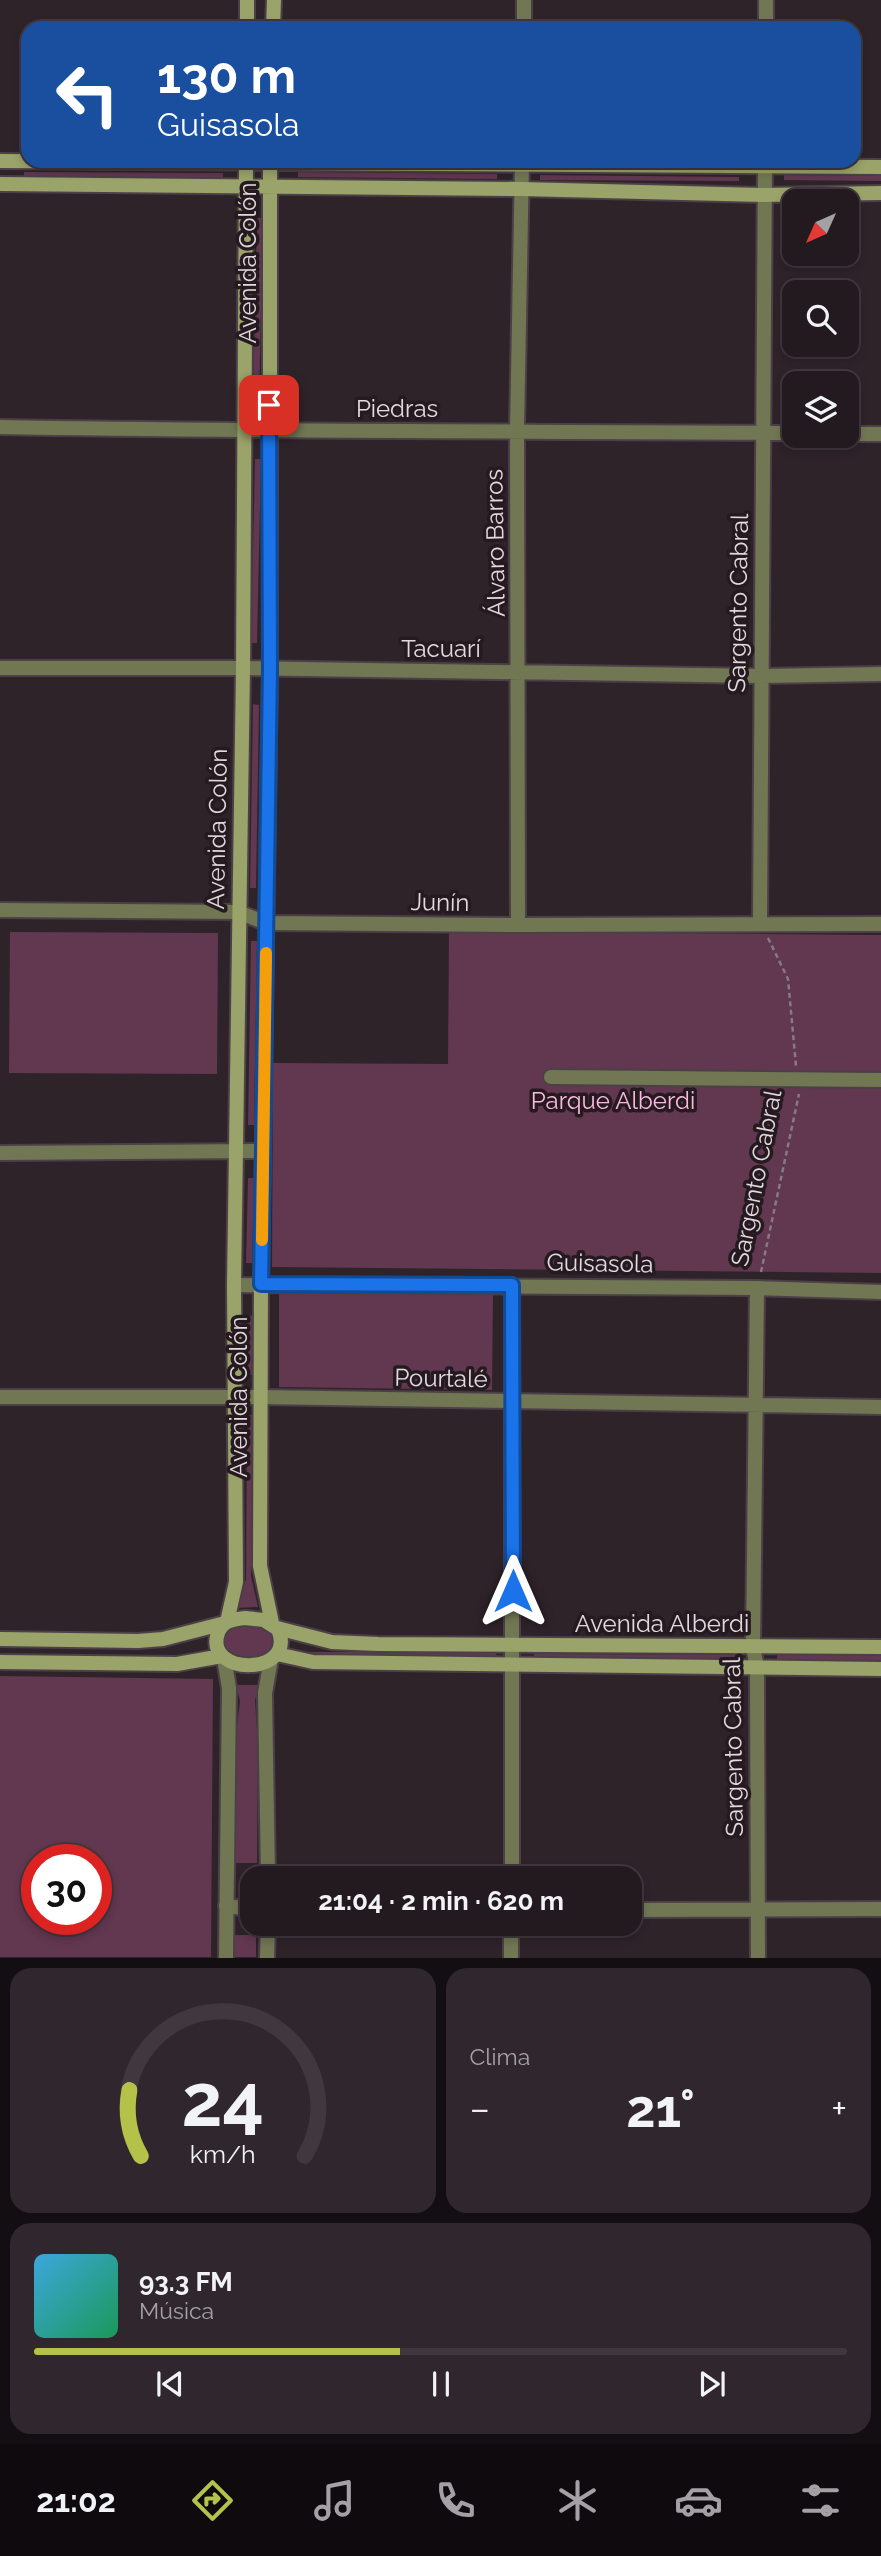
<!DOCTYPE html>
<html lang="es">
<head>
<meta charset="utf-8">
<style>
  :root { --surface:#231a20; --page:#2f272d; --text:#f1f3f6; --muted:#a3a1a5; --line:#40383e; --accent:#b4c24a }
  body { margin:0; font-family:Raleway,sans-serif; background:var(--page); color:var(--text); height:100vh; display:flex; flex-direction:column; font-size:26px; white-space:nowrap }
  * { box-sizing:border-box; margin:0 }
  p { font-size:23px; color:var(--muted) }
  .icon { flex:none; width:38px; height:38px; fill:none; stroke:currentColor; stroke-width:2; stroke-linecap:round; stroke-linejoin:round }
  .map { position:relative; height:1958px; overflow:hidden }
  .sheet { display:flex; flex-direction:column; gap:10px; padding:10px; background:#130e12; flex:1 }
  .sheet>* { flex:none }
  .banner { position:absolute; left:21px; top:21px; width:840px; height:147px; border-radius:21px; box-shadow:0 4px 10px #0003,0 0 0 2px var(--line); background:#1a4fa0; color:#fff; overflow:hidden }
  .needle { width:46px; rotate:225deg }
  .fabs { position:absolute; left:782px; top:189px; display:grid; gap:14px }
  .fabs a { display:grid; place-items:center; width:77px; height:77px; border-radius:14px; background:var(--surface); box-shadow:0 4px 10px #0003,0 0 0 2px var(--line); font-size:35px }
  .speed { position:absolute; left:21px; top:1844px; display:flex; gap:14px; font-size:35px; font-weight:700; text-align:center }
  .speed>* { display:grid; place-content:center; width:91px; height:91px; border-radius:50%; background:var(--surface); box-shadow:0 4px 10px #0003,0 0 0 2px var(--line); line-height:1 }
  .speed .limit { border:10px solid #d22; background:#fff; color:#111 }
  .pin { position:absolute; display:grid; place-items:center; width:60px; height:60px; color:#fff; margin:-30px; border-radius:14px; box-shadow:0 4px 10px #0006 }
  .me { position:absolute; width:77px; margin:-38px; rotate:0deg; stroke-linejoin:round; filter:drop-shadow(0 0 5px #0008) }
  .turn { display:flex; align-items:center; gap:24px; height:147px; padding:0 21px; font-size:32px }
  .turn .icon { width:91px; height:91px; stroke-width:2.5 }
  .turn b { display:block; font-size:49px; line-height:60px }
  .big { font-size:52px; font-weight:700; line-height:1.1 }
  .sheet .widget { flex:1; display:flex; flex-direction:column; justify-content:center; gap:10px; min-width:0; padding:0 24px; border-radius:21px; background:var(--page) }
  .sheet .dial { align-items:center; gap:0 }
  .dial svg { height:182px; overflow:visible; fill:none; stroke:var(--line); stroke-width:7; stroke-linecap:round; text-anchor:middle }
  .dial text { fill:var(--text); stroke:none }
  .song { display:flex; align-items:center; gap:21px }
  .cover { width:84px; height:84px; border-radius:10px; background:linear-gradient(135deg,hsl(200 70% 55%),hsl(150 70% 35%)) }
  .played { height:7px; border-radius:4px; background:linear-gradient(90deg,var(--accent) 45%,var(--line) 45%) }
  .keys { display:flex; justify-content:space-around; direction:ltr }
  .heat { display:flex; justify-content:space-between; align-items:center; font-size:38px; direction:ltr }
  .sheet .tiles { flex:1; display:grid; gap:10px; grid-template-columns:1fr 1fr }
  .widget:last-child { grid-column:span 2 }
  .trip { position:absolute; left:240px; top:1866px; width:402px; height:70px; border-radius:21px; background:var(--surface); box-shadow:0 4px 10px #0003,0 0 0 2px var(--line); font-weight:700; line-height:70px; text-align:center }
  .tabs { display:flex; height:112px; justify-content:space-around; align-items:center; background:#0e0a0d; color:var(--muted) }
  .tabs .icon { width:49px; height:49px }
  .tabs .active { color:var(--accent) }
  .tabs b { font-size:32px; color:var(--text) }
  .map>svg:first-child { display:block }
</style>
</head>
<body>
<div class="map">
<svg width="881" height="1958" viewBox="0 0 881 1958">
  <rect width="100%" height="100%" fill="#2f232a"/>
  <path fill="#623750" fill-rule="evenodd" d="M24,172L223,173V178L24,176Z
    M298,172L497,174V179L298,177Z
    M540,175L739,177V181L540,180Z
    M784,175L881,176V181L784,180Z
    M257,218H263L259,402H253Z
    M255,459H261L257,643H251Z
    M253,704L259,705L256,888H250Z
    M449,931L881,935V1273L272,1267L273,1063L448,1064Z
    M10,932L218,933L217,1074L9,1073Z
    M251,941H257L254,1125H248Z
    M248,1178H254L252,1263H246Z
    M279,1292L493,1295L492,1390L279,1387Z
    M246,1315L252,1316V1375H246Z
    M247,1415H252L251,1576L258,1607L237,1608L246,1580Z
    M246,1625L261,1626L273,1634L275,1644C263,1660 241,1660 225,1651L222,1641L227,1630Z
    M295,1652H496V1658L295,1657Z
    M534,1654L735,1655V1660L534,1659Z
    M777,1655H881V1661L777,1660Z
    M0,1676L213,1679L211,1957H0ZM96,1860V1920H37V1860Z
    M236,1685H260L255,1700L258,1745L257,1863H235V1743L240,1701Z
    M234,1935H256V1957H234Z"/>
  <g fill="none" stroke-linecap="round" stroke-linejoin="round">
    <defs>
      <path id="minor" d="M524,28V0
        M766,28V0
        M0,427C265,432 530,431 794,433
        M847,434H881
        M0,668H243L760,676L881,674
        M760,922L765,161
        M518,925L517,430L522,161
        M551,1077L881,1080
        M0,1153L263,1151
        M757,1288L753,1646L757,1668L758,1958
        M0,1397H261L881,1407
        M512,1878V1285
        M226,1906L252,1909
        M630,1910L881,1909
        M511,1958V1923"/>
      <path id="tertiary" d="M0,910L238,912L266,923L518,925L881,924
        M234,1285L757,1288L881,1292
        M224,1658L229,1688L226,1958
        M268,1878L265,1693L271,1659
        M267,1958L268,1923"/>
      <path id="secondary" d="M247,28V0
        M273,28L274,0
        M0,161L881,167
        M270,161V669L261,1284L260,1566L272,1623
        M0,184L521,189L763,195L881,193
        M245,1618L264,1620L278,1629C298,1677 203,1676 218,1633C222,1621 234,1619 245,1618Z
        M227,1622L236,1582L234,1285L243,668L246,161
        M277,1628L332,1642L378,1644L881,1647
        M0,1639L138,1641L163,1639L225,1623
        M277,1654L313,1662L881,1669
        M0,1662L177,1664L222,1656"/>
    </defs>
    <use href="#minor" stroke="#4b4047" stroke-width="18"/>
    <use href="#tertiary" stroke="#4b4047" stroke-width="18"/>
    <use href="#secondary" stroke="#4b4047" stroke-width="18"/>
    <path stroke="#857b81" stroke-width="2.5" stroke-dasharray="5 3.5" stroke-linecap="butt" d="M768,938L788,979L796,1066
      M761,1272L799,1094"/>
    <use href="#minor" stroke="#717653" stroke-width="14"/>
    <use href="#tertiary" stroke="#717653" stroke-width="14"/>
    <use href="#secondary" stroke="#9aa369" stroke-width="14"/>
  </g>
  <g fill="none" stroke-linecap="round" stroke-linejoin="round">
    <defs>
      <path id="route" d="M269,405L270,669L261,1284L512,1285L513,1591"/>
    </defs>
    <use href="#route" stroke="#114b97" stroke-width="18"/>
    <use href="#route" stroke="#1a73e8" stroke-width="12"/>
    <path stroke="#f59e0b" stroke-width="12" d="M262,1240L266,953"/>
  </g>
  <g text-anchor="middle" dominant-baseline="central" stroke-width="7" stroke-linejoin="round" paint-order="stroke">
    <g font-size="24" fill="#e1d9dd" stroke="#251a20">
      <text transform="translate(247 263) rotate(-90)">Avenida Colón</text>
      <text x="397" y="408">Piedras</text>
      <text transform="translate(495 543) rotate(-91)">Álvaro Barros</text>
      <text transform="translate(738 603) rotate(-89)">Sargento Cabral</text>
      <text x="441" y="648">Tacuarí</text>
      <text transform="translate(217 829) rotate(-89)">Avenida Colón</text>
      <text transform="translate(440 902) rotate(1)">Junín</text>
      <text transform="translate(756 1178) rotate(-79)">Sargento Cabral</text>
      <text transform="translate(600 1263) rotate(1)">Guisasola</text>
      <text transform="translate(441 1378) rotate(1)">Pourtalé</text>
      <text transform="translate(238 1397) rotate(-90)">Avenida Colón</text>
      <text x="662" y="1623">Avenida Alberdi</text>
      <text transform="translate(733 1747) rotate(-91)">Sargento Cabral</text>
    </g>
    <g font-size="24" fill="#fab8dd" stroke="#251a20">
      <text x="613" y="1100">Parque Alberdi</text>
    </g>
  </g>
</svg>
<div class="fabs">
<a><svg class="needle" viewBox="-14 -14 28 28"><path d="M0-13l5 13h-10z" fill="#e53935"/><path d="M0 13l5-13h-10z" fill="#a3a1a5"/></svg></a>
<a><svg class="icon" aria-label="search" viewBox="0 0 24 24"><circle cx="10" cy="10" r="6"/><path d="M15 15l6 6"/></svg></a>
<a><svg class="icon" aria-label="layers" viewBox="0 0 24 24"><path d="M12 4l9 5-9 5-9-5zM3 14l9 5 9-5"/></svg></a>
</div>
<div class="speed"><div class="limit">30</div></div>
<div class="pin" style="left:269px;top:405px;background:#d93025"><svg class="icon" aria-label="arrive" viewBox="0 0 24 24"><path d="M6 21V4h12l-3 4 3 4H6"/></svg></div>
<svg class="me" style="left:513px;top:1591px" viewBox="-20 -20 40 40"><path d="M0-17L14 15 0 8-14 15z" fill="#1a73e8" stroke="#fff" stroke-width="4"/></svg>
<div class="trip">21:04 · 2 min · 620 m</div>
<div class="banner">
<div class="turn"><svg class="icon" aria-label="left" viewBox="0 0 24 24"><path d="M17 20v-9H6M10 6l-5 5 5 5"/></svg><div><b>130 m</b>Guisasola</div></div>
</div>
</div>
<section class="sheet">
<div class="tiles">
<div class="widget dial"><svg viewBox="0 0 100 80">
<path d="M14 69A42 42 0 1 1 86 69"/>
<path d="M14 69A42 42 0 0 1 9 40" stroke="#b4c24a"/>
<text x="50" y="56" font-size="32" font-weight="700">24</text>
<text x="50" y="72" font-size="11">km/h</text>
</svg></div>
<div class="widget"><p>Clima</p>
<div class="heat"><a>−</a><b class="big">21°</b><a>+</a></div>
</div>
<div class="widget">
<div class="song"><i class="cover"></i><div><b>93.3 FM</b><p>Música</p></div></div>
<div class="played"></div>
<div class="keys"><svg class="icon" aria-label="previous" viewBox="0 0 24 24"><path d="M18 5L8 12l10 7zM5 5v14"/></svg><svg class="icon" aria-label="pause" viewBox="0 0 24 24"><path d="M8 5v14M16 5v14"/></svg><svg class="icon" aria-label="next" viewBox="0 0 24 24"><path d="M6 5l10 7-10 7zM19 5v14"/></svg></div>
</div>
</div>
</section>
<nav class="tabs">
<b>21:02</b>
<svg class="icon active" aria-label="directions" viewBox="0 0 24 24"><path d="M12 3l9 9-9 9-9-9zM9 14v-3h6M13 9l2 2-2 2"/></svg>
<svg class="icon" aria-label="music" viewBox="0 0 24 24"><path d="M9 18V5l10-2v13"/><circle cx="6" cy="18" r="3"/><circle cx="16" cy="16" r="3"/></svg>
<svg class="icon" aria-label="phone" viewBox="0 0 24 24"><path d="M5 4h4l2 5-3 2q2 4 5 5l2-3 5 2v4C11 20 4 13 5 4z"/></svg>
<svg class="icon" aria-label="climate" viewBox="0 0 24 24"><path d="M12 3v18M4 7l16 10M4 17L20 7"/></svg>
<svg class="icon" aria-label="car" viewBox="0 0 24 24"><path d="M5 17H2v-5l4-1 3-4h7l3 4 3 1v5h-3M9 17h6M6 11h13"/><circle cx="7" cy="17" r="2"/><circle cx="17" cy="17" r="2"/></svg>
<svg class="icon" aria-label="filters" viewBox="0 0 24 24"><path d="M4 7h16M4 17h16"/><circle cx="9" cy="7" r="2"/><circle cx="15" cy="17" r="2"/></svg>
</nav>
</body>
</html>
